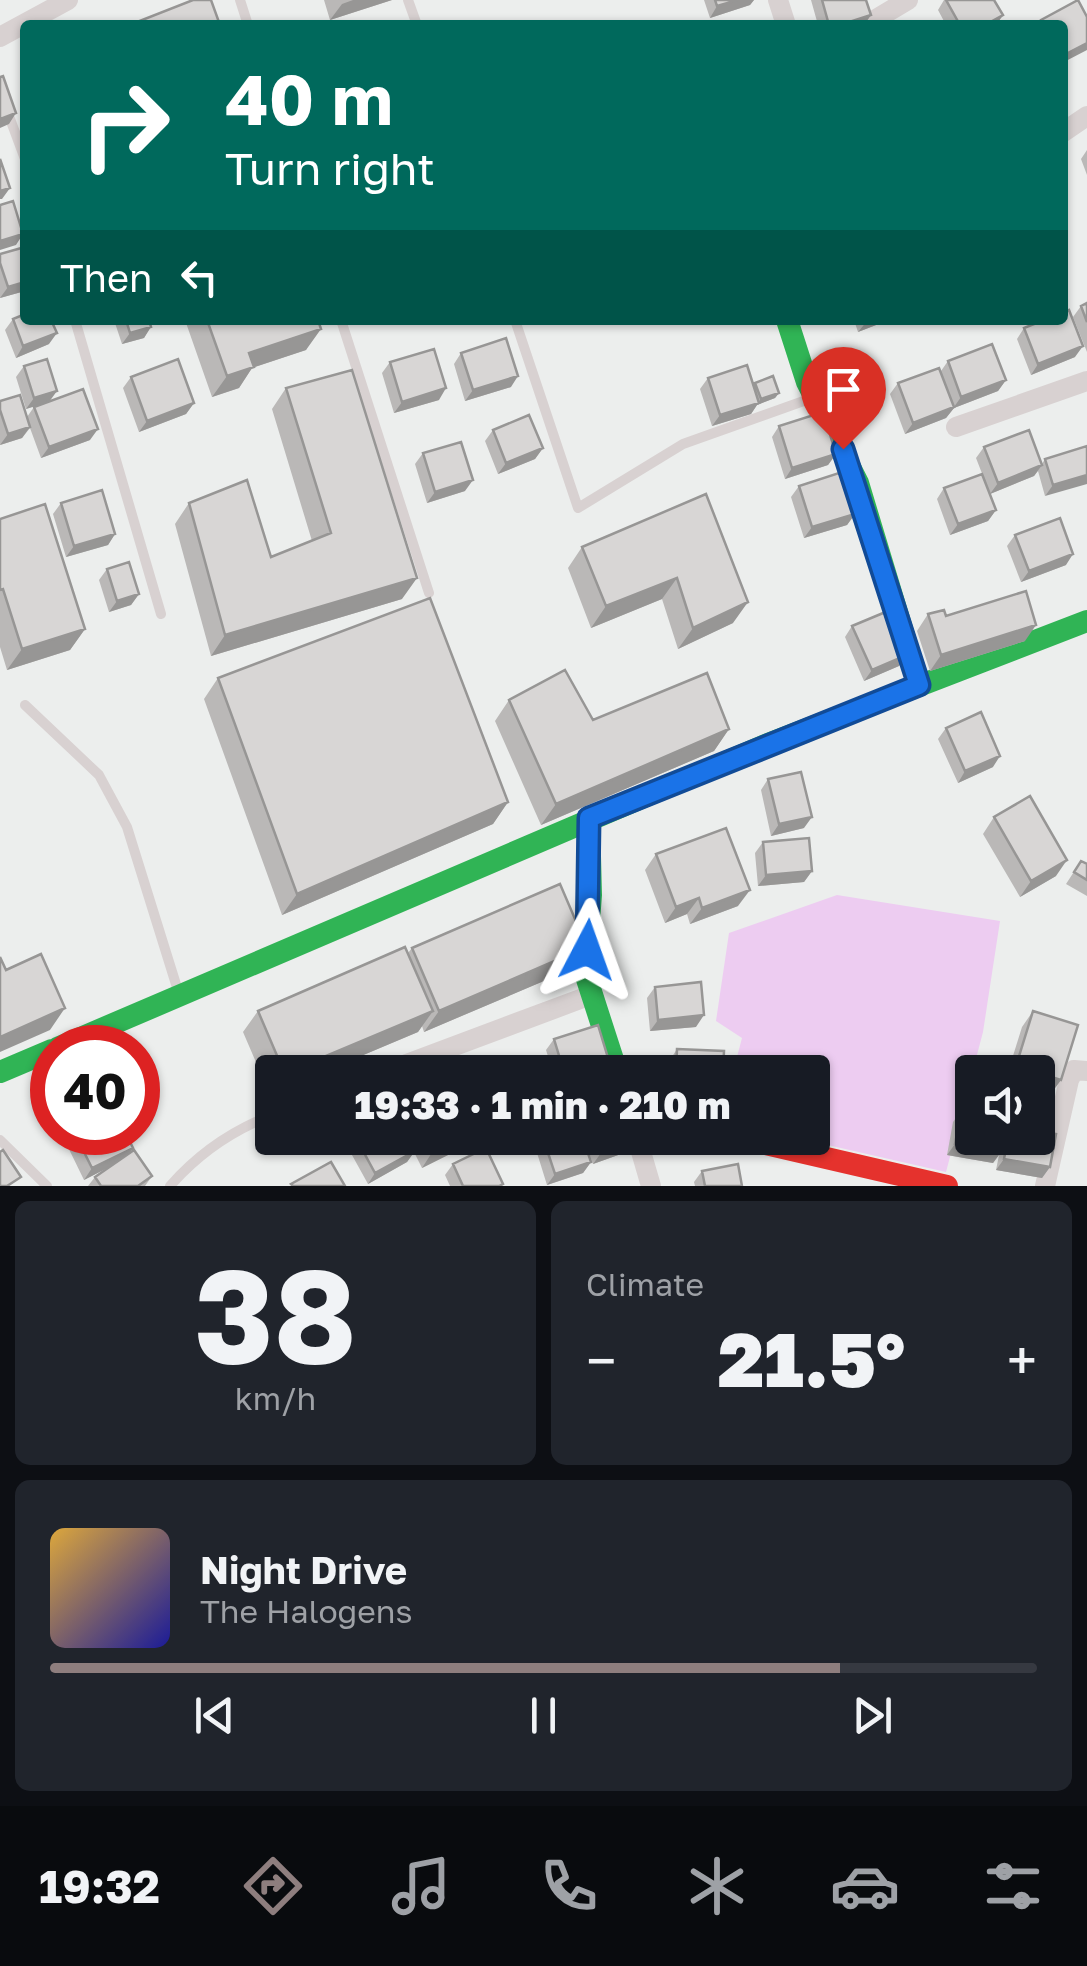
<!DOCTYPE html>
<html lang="en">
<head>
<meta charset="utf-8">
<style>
  :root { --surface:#171b24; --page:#20242c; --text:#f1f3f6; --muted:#9ea1a6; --line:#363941; --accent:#8e7e7e }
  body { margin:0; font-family:"Golos Text",sans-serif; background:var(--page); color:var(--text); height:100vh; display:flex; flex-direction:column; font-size:38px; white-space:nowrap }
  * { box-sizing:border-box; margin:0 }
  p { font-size:32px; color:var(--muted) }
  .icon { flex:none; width:55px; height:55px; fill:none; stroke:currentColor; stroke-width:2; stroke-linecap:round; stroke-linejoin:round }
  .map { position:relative; height:1186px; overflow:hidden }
  .sheet { display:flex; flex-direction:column; gap:15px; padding:15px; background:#0d0f14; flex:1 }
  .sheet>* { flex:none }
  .banner { position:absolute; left:20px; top:20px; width:1048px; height:305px; border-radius:10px; box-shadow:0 2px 8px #0004; background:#00695c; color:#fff; overflow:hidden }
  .controls { position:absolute; left:955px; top:1055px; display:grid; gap:20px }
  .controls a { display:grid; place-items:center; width:100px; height:100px; border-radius:10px; background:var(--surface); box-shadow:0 2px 8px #0004; font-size:50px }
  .speed { position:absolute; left:30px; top:1025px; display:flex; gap:20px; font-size:50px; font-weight:700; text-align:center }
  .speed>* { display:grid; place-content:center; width:130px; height:130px; border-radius:50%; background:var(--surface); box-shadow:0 2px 8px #0004; line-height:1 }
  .speed .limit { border:15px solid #d22; background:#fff; color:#111 }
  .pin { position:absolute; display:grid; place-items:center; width:85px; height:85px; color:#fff; margin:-102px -42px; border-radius:50% 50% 50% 0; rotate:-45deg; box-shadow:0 0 10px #0007 }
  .pin .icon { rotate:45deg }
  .me { position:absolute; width:110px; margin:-55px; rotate:4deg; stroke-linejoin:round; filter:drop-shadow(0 0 8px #0008) }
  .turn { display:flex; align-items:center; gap:35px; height:210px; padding:0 40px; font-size:45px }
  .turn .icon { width:130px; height:130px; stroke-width:2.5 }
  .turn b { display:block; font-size:70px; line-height:85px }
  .then { display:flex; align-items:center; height:95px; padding:0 40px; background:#0003; gap:20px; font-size:38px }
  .big { font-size:75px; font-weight:800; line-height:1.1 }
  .sheet .card { flex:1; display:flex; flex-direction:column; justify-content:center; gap:15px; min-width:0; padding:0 35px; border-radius:15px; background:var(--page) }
  .sheet .dial { align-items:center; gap:0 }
  .dial b { font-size:130px; line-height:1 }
  .song { display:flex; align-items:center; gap:30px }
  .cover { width:120px; height:120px; border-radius:15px; background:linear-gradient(135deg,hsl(40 70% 55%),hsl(240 70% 35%)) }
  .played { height:10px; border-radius:5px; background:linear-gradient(90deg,var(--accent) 80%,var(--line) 80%) }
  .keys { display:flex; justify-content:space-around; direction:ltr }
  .heat { display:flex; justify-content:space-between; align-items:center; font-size:55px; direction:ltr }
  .sheet .tiles { flex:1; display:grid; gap:15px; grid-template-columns:1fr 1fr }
  .card:last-child { grid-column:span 2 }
  .trip { position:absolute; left:255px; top:1055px; width:575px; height:100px; border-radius:10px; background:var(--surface); box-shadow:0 2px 8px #0004; font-weight:800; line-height:100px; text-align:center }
  .dock { display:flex; height:160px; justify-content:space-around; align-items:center; background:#090b0e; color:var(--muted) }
  .dock .icon { width:70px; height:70px }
  .dock .on { color:var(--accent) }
  .dock b { font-size:45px; color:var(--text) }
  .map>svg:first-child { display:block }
</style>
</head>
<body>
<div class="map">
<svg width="1087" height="1186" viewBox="0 0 1087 1186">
  <rect width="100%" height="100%" fill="#eceeed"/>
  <path fill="#edccf1" d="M837,895L1000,921L983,1032L946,1172L797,1138H812V1072H733L742,1038L716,1021L729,933Z"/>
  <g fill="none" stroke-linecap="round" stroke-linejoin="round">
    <path stroke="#d8d1d1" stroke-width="10" d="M240,0L248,25
      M408,0L417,25
      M0,92L25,159
      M75,320L161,614
      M341,320L429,593
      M515,320L578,508L683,444L812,398
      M25,705L99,775L127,827L179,994
      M0,1140L47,1186
      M170,1186C198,1154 233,1130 272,1115"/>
    <path stroke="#d8d1d1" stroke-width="20" d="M778,0L786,25
      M866,25L908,0
      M0,37L68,0
      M1062,133L1087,116
      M956,427L1087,381
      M385,1072L591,995
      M637,1138L651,1186
      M1045,1186L1069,1080L1074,1070L1087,1071"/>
    <path stroke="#30b455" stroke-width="22" d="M787,320L807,382L858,483L919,685
      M589,818L591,895L585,973L617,1072
      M57,1048L763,746L1087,621
      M0,1072L52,1050"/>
    <path stroke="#e5322d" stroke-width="22" d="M740,1138L947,1186"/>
  </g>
  <path fill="#bab8b7" d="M324,0H392L330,20Z
    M704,0H754L750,5L710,18Z
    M811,0H866L871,15L864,25H818Z
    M944,0H994L1003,15L996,25H946L938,10Z
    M1087,150V175L1081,159Z
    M25,247V291L0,298V254Z
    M1087,303V352L1073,317L1081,306Z
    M13,319L49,344L16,358L5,330Z
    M114,320H158L155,324L151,325L144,338L122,344Z
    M185,320H318L306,350L252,368L239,388L212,397Z
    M854,320H889L858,332Z
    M1024,328L1075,357L1031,375L1017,339Z
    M461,353L511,387L465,401L454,364Z
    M948,361L1006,380L998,391L954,408L946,418L905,434L890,394L898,383L941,371Z
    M390,362L439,400L394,413L382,373Z
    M24,366L49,401L90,440L41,458L30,428L22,438L0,445V401L27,417L34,407L40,404L26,409L16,377Z
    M131,377L194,403L186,414L139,432L123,388Z
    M708,378L753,386L755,383L779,393L775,398L757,405L751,414L712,426L700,389Z
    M286,388L402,599L211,656L175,524L189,503L271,557L312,541L272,409Z
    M779,426L836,454L828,465L785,479L772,437Z
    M493,430L543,448L535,459L498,474L485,441Z
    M1087,446L1045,496L1038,471L1034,476L990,494L976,458L984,447L1042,464L1045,459Z
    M423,453L465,491L427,503L415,464Z
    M799,486L855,514L847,525L804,538L791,497Z
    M944,488L996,510L988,521L950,535L937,499Z
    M706,494L733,623L678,649L662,599L591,628L568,568L582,547Z
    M61,503L115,534L108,545L66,557L53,514Z
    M0,519L85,629L70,650L7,670L0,647Z
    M1015,535L1066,565L1021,582L1007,546Z
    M107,569L139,594L131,605L109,612L99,580Z
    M928,614L946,616L1025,641L930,671L917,631Z
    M852,626L907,655L899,666L864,681L845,637Z
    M218,678L508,802L493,824L282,915L204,699Z
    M509,700L593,720L729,729L714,751L541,825L495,721Z
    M946,728L993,767L958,783L938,739Z
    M768,779L804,828L771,836L761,790Z
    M994,817L1056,876L1020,897L983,834Z
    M763,842L812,871L804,882L758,886L755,853Z
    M656,854L738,906L690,924L687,914L665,923L645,870Z
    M1081,861L1087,864V896L1066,884Z
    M587,947L572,969L424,1032L422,1026L418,1032L323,1072H272V1094L270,1095L243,1032L258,1011L408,953L412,948Z
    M655,987L696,1027L650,1031L647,998Z
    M1033,1011L1061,1080L1049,1096L1038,1093V1072H1008L1022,1027Z
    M554,1039L601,1069L590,1072H553L546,1050Z
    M677,1049L723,1072H669L670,1060Z
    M52,1078V1115L40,1091L48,1080Z
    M972,1090V1138H1038L1050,1167L1042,1178L996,1170L999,1155L993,1163L947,1155L953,1122L961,1111L968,1112Z
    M70,1132H125L128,1154L152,1176L145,1186H88L95,1177L111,1166L84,1180L65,1141Z
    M353,1138H497L494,1142L469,1154L464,1145L462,1148L422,1168L414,1152L407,1162L368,1184L347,1146Z
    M535,1138H627L621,1154L593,1164L585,1142L591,1162L583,1173L547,1185L533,1140Z
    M453,1164L503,1184L502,1186H450L445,1175Z
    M702,1171L742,1186H695L694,1182Z"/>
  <path fill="#979695" d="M353,0H392L330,20L342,4Z
    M738,0H754L750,5L710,18L717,6Z
    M871,15L864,25H840Z
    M1003,15L996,25H985Z
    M1087,43V50L1062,63V56Z
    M16,113L9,124L0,128V119Z
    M10,188L2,199H0V191Z
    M23,234L16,245L0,250V241Z
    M25,282V291L0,298L8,287Z
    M868,320H889L858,332Z
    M151,327L144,338L122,344L130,333Z
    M321,329L306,350L252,368L239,388L212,397L227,376L249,353Z
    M57,333L49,344L16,358L23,346Z
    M1083,346L1075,357L1031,375L1038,364Z
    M518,376L511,387L465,401L473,390Z
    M1006,380L998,391L954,408L946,418L905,434L913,423L954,407L961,397Z
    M446,388L439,400L394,413L402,402Z
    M57,391L49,402L26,409L34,398Z
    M779,393L775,398L757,405L751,414L712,426L720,415L758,403L761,399Z
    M194,403L186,414L139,432L147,421Z
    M30,427L22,438L0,445L8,434Z
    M98,429L90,440L41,458L49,447Z
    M543,448L535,459L498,474L506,463Z
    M836,454L828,465L785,479L792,468Z
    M1042,465L1034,476L990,494L998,483Z
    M1087,475V484L1045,496L1053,485Z
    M473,480L465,491L427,503L435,492Z
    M996,510L988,521L950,535L958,524Z
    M855,514L847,525L804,538L812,527Z
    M115,534L108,545L66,557L74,546Z
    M1073,554L1066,565L1021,582L1029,571Z
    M417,578L402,599L211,656L225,635Z
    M677,578L662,599L591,628L606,606Z
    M139,594L131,605L109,612L117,601Z
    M748,602L733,623L678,649L693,628Z
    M1036,625L1025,641L930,671L941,655Z
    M85,629L70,650L7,670L22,649Z
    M907,655L899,666L864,681L872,670Z
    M729,729L714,751L541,825L556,804Z
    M1000,756L993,767L958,783L965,771Z
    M508,802L493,824L282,915L297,894Z
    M812,817L804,828L771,836L779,824Z
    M1067,860L1056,876L1020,897L1031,881Z
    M812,871L804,882L758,886L766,875Z
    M750,890L738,906L690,924L702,908Z
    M699,898L687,914L665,923L676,907Z
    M587,947L572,969L424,1032L439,1011Z
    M65,1008L50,1030L0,1052V1037Z
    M433,1011L418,1032L323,1072H288Z
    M704,1015L696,1027L650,1031L658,1020Z
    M608,1058L601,1069L590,1072H564Z
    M1016,1066L1037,1072H1011Z
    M1038,1073L1061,1080L1049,1096L1038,1093Z
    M462,1138H470L462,1148L422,1168L433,1151Z
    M487,1138H497L494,1142L469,1154L476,1143Z
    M629,1143L621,1154L593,1164L601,1153Z
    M955,1144L1001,1152L993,1163L947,1155Z
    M133,1148L125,1159L84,1180L92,1168Z
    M415,1151L407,1162L368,1184L375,1173Z
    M1004,1159L1050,1167L1042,1178L996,1170Z
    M591,1162L583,1173L547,1185L555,1174Z"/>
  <path fill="#d8d6d5" stroke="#979695" stroke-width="2.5" d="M193,0H211L220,25H138L137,22Z
    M715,0H738L717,6Z
    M822,0H866L871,15L840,25H829Z
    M946,0H994L1003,15L985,25H960Z
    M1078,0L1087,17V43L1062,56V25H1043L1041,20Z
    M3,76L16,113L0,119V77Z
    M0,159L10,188L0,191Z
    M13,201L23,234L0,241V205Z
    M25,247V282L8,287L0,263V254Z
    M1087,303V322L1081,306Z
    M1069,310L1083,346L1038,364L1024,328L1044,320H1062V313Z
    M25,314V320H51L57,333L23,346L13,319Z
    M126,320H149L151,327L130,333Z
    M207,320H318L321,329L249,353L254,367L227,376Z
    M506,338L518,376L473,390L461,353Z
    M992,344L1006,380L961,397L948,361Z
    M434,349L446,388L402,402L390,362Z
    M47,359L57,391L34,398L24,366Z
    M178,359L194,403L147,421L131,377Z
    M747,365L759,403L720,415L708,378Z
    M939,368L954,407L913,423L898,383Z
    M352,370L417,578L225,635L189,503L247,480L271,557L331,533L286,388Z
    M773,376L779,393L761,399L755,383Z
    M83,389L98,429L49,447L34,407Z
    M20,395L30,427L8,434L0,410V401Z
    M823,412L836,454L792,468L779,426Z
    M529,415L543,448L506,463L493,430Z
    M1029,430L1042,465L998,483L984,447Z
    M461,442L473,480L435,492L423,453Z
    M1087,446V475L1053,485L1045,459Z
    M842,472L855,514L812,527L799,486Z
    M982,474L996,510L958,524L944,488Z
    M102,490L115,534L74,546L61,503Z
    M706,494L748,602L693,628L677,578L606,606L582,547Z
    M45,504L85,629L22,649L3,589L0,590V519Z
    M1060,518L1073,554L1029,571L1015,535Z
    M129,562L139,594L117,601L107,569Z
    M1026,591L1036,625L941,655L928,614L944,610L946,616Z
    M430,598L508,802L297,894L218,678Z
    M888,611L907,655L872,670L852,626Z
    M565,670L593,720L707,673L729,729L556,804L509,700Z
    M981,712L1000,756L965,771L946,728Z
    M801,772L812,817L779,824L768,779Z
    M1030,796L1067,860L1031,881L994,817Z
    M726,828L750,890L702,908L699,898L676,907L656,854Z
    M809,838L812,871L766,875L763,842Z
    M1081,861L1087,864V880L1074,872Z
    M560,884L587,947L439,1011L412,948Z
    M405,947L433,1011L288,1072H284L258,1011Z
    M41,954L65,1008L0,1037V957L6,970Z
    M701,982L704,1015L658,1020L655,987Z
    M1033,1011L1078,1025L1061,1080L1016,1066Z
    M598,1025L608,1058L564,1072L554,1039Z
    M677,1049L724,1051L723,1072H676Z
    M521,1063L525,1072H499Z
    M961,1111L972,1113V1138H1003L1001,1152L955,1144Z
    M1038,1131L1056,1134L1050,1167L1004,1159L1008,1138H1038Z
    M74,1132H125L133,1148L92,1168Z
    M356,1138H408L415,1151L375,1173Z
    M427,1138H462L433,1151Z
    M474,1138H487L476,1143Z
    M543,1138H583L591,1162L555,1174Z
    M595,1138H627L629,1143L601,1153Z
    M486,1148L503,1184L499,1186H463L453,1164Z
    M3,1150L21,1177L7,1186H0V1152Z
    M134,1150L152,1176L138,1186H101L95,1177Z
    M331,1162L345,1186H293L291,1184Z
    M738,1164L742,1186H705L702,1171Z"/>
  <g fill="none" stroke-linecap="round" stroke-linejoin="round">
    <defs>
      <path id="route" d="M587,950L589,818L919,685L843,449"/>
    </defs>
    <use href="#route" stroke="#114b97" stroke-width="25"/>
    <use href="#route" stroke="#1a73e8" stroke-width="18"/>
  </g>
</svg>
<div class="controls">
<a><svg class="icon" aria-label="sound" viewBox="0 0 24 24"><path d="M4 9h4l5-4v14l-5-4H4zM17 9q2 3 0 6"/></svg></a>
</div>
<div class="speed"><div class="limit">40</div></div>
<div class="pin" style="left:843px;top:449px;background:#d93025"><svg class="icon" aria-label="arrive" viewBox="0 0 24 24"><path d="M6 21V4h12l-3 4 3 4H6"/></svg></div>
<svg class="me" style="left:587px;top:950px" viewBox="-20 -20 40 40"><path d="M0-17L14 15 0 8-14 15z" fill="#1a73e8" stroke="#fff" stroke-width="4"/></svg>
<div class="trip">19:33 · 1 min · 210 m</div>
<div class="banner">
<div class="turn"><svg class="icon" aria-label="right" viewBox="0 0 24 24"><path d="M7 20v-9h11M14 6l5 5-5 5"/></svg><div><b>40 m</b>Turn right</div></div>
<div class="then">Then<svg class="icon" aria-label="left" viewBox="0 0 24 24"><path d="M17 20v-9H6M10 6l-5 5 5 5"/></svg></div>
</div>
</div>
<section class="sheet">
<div class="tiles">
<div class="card dial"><b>38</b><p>km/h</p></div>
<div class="card"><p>Climate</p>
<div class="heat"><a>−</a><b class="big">21.5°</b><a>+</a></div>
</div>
<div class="card">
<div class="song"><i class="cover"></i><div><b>Night Drive</b><p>The Halogens</p></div></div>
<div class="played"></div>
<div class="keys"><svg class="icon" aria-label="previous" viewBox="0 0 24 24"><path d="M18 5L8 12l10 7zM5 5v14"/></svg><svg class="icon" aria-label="pause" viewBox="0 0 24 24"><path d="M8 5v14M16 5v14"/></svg><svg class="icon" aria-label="next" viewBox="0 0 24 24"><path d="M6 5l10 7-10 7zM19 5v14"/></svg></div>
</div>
</div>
</section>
<nav class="dock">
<b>19:32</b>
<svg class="icon on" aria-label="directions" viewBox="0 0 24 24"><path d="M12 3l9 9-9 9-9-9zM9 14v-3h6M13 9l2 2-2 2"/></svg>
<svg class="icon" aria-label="music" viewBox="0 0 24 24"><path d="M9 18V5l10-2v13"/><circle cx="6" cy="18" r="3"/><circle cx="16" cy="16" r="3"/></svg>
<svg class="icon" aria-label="phone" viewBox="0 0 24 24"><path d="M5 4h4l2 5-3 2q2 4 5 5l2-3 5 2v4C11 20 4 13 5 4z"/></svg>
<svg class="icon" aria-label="climate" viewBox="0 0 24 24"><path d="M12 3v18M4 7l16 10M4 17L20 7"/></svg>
<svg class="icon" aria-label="car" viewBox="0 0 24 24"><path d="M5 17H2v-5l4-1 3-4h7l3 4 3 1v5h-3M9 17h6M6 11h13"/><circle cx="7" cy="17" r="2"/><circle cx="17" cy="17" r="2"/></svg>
<svg class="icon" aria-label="filters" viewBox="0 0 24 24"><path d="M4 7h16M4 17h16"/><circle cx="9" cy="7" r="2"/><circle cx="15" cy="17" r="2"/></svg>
</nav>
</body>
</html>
